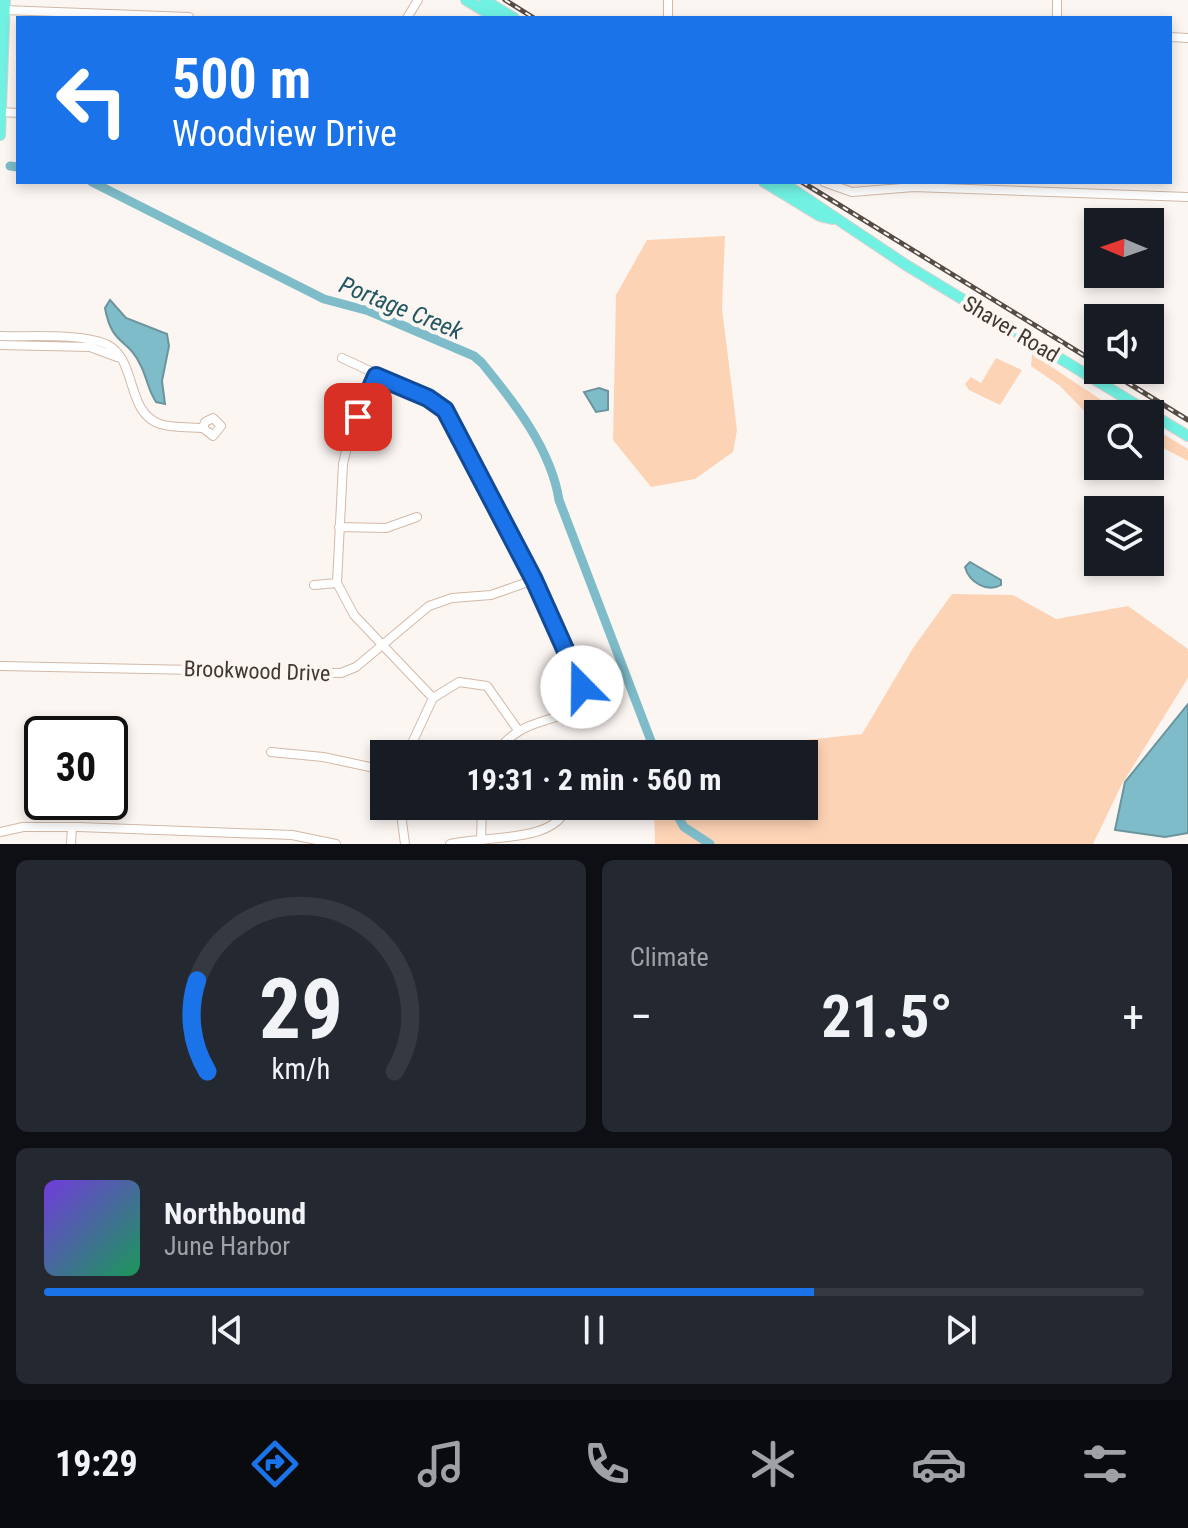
<!DOCTYPE html>
<html lang="en">
<head>
<meta charset="utf-8">
<style>
  :root { --surface:#171b24; --page:#242831; --text:#f1f3f6; --muted:#9ea1a6; --line:#363941; --accent:#1a73e8 }
  body { margin:0; font-family:"Roboto Condensed",sans-serif; background:var(--page); color:var(--text); height:100vh; display:flex; flex-direction:column; font-size:30px; white-space:nowrap }
  * { box-sizing:border-box; margin:0 }
  p { font-size:26px; color:var(--muted) }
  .icon { flex:none; width:44px; height:44px; fill:none; stroke:currentColor; stroke-width:2; stroke-linecap:round; stroke-linejoin:round }
  .map { position:relative; height:844px; overflow:hidden }
  .drawer { display:flex; flex-direction:column; gap:16px; padding:16px; background:#0d0f14; flex:1 }
  .drawer>* { flex:none }
  .top-card { position:absolute; left:16px; top:16px; width:1156px; height:168px; border-radius:0px; box-shadow:0 4px 12px #0003; background:#1a73e8; color:#fff; overflow:hidden }
  .needle { width:52px; rotate:272deg }
  .controls { position:absolute; left:1084px; top:208px; display:grid; gap:16px }
  .controls a { display:grid; place-items:center; width:80px; height:80px; border-radius:0px; background:var(--surface); box-shadow:0 4px 12px #0003; font-size:40px }
  .speed { position:absolute; left:24px; top:716px; display:flex; gap:16px; font-size:40px; font-weight:700; text-align:center }
  .speed>* { display:grid; place-content:center; width:104px; height:104px; border-radius:50%; background:var(--surface); box-shadow:0 4px 12px #0003; line-height:1 }
  .speed .limit { border:4px solid #111; border-radius:12px; background:#fff; color:#111 }
  .pin { position:absolute; display:grid; place-items:center; width:68px; height:68px; color:#fff; margin:-34px; border-radius:16px; box-shadow:0 4px 12px #0006 }
  .me { position:absolute; width:88px; margin:-44px; rotate:338deg; stroke-linejoin:round; filter:drop-shadow(0 0 6px #0008) }
  .turn { display:flex; align-items:center; gap:28px; height:168px; padding:0 24px; font-size:36px }
  .turn .icon { width:104px; height:104px; stroke-width:2.5 }
  .turn b { display:block; font-size:56px; line-height:68px }
  .big { font-size:60px; font-weight:700; line-height:1.1 }
  .drawer .tile { flex:1; display:flex; flex-direction:column; justify-content:center; gap:12px; min-width:0; padding:0 28px; border-radius:12px; background:var(--page) }
  .drawer .dial { align-items:center; gap:0 }
  .dial svg { height:208px; overflow:visible; fill:none; stroke:var(--line); stroke-width:7; stroke-linecap:round; text-anchor:middle }
  .dial text { fill:var(--text); stroke:none }
  .song { display:flex; align-items:center; gap:24px }
  .cover { width:96px; height:96px; border-radius:12px; background:linear-gradient(135deg,hsl(260 70% 55%),hsl(150 70% 35%)) }
  .played { height:8px; border-radius:4px; background:linear-gradient(90deg,var(--accent) 70%,var(--line) 70%) }
  .keys { display:flex; justify-content:space-around; direction:ltr }
  .heat { display:flex; justify-content:space-between; align-items:center; font-size:44px; direction:ltr }
  .drawer .tiles { flex:1; display:grid; gap:16px; grid-template-columns:1fr 1fr }
  .tile:last-child { grid-column:span 2 }
  .trip { position:absolute; left:370px; top:740px; width:448px; height:80px; border-radius:0px; background:var(--surface); box-shadow:0 4px 12px #0003; font-weight:700; line-height:80px; text-align:center }
  .tabs { display:flex; height:128px; justify-content:space-around; align-items:center; background:#090b0e; color:var(--muted) }
  .tabs .icon { width:56px; height:56px }
  .tabs .current { color:var(--accent) }
  .tabs b { font-size:36px; color:var(--text) }
  .map>svg:first-child { display:block }
</style>
</head>
<body>
<div class="map">
<svg width="1188" height="844" viewBox="0 0 1188 844">
  <rect width="100%" height="100%" fill="#fcf6f3"/>
  <path fill="#fdd3b5" d="M725,236L722,309L737,430L733,452L695,479L651,487L613,440L616,295L647,240Z
    M1032,354L1100,399L1103,406L1098,415L1089,416L1060,386L1031,366Z
    M996,358L1022,370L1000,405L969,390L965,384L971,377L981,383Z
    M1150,426L1188,449V461L1150,441Z
    M952,594L1013,595L1056,619L1128,606L1188,649V678L1122,784L1093,844H655L654,806H804V754H687L701,740L778,743L862,734L913,648Z"/>
  <path fill="#7ebcca" stroke="#6c949c" stroke-width="2" d="M110,300L126,318L167,334L169,346L162,381L165,404L156,402C148,390 147,378 141,366C128,337 112,347 105,308Z
    M599,388L608,391V410L596,412L584,392Z
    M970,562L1001,580V585C987,593 969,582 965,567Z
    M1188,704V833L1165,837L1115,830L1125,782Z"/>
  <g fill="none" stroke-linecap="round" stroke-linejoin="round">
    <path stroke="#7ebcca" stroke-width="9" d="M10,166L18,167
      M92,182L324,299L369,311L474,356L482,363C514,402 551,449 559,500L656,754
      M672,806L684,827L710,844"/>
    <defs>
      <path id="minor" d="M4,10L189,17
        M407,18L418,0
        M668,18V0
        M1057,18V0
        M1170,37L1188,38
        M1,112L18,113
        M824,182L852,192L914,187L1188,197
        M0,336C28,337 81,333 106,344C138,359 125,412 160,424C173,428 190,427 203,428L205,422L213,418L221,426L213,436L203,428
        M0,345L90,347L117,357
        M342,358L428,398L445,410L534,580L577,672L582,687L580,702C554,728 525,713 495,754
        M376,376L349,438L343,464L337,583L354,615L433,698
        M339,527L386,528L417,517
        M314,585L337,583
        M0,666L341,673L356,667L429,606L452,598L491,595L534,580
        M271,752L323,757L384,770
        M407,754L433,698L459,682L487,686L518,730
        M400,806L405,844
        M0,832L23,827H79L292,835L336,844
        M481,841L482,806
        M71,844L72,827
        M450,844C485,835 556,844 567,806"/>
      <path id="major" d="M466,0L496,18
        M484,0L514,18
        M0,135L5,0
        M764,182L820,216L832,219
        M782,182L906,265L1188,436"/>
    </defs>
    <use href="#minor" stroke="#d2b9a7" stroke-width="10"/>
    <use href="#major" stroke="#d5d3d2" stroke-width="12"/>
    <use href="#minor" stroke="#fff" stroke-width="8"/>
    <use href="#major" stroke="#70f1e2" stroke-width="10"/>
    <defs>
      <path id="rail" d="M505,0L534,18
        M802,182L1098,364
        M1107,370L1188,420"/>
    </defs>
    <use href="#rail" stroke="#554c45" stroke-width="5"/>
    <use href="#rail" stroke="#fcf6f3" stroke-width="2" stroke-dasharray="6" stroke-linecap="butt"/>
  </g>
  <g fill="none" stroke-linecap="round" stroke-linejoin="round">
    <defs>
      <path id="route" d="M358,417L376,376L428,398L445,410L534,580L582,687"/>
    </defs>
    <use href="#route" stroke="#114b97" stroke-width="20"/>
    <use href="#route" stroke="#1a73e8" stroke-width="14"/>
  </g>
  <g text-anchor="middle" dominant-baseline="central" stroke-width="8" stroke-linejoin="round" paint-order="stroke">
    <g font-size="22" fill="#423831" stroke="#fcf6f3">
      <text transform="translate(1011 329) rotate(31)">Shaver Road</text>
      <text transform="translate(257 671) rotate(2)">Brookwood Drive</text>
    </g>
    <g font-size="24" font-style="italic" fill="#225762" stroke="#fcf6f3">
      <text transform="translate(401 308) rotate(22)">Portage Creek</text>
    </g>
  </g>
</svg>
<div class="controls">
<a><svg class="needle" viewBox="-14 -14 28 28"><path d="M0-13l5 13h-10z" fill="#e53935"/><path d="M0 13l5-13h-10z" fill="#9ea1a6"/></svg></a>
<a><svg class="icon" aria-label="sound" viewBox="0 0 24 24"><path d="M4 9h4l5-4v14l-5-4H4zM17 9q2 3 0 6"/></svg></a>
<a><svg class="icon" aria-label="search" viewBox="0 0 24 24"><circle cx="10" cy="10" r="6"/><path d="M15 15l6 6"/></svg></a>
<a><svg class="icon" aria-label="layers" viewBox="0 0 24 24"><path d="M12 4l9 5-9 5-9-5zM3 14l9 5 9-5"/></svg></a>
</div>
<div class="speed"><div class="limit">30</div></div>
<div class="pin" style="left:358px;top:417px;background:#d93025"><svg class="icon" aria-label="arrive" viewBox="0 0 24 24"><path d="M6 21V4h12l-3 4 3 4H6"/></svg></div>
<svg class="me" style="left:582px;top:687px" viewBox="-20 -20 40 40"><circle r="19" fill="#fff"/><path d="M0-13L10 11 0 6-10 11z" fill="#1a73e8"/></svg>
<div class="trip">19:31 · 2 min · 560 m</div>
<div class="top-card">
<div class="turn"><svg class="icon" aria-label="left" viewBox="0 0 24 24"><path d="M17 20v-9H6M10 6l-5 5 5 5"/></svg><div><b>500 m</b>Woodview Drive</div></div>
</div>
</div>
<section class="drawer">
<div class="tiles">
<div class="tile dial"><svg viewBox="0 0 100 80">
<path d="M14 69A42 42 0 1 1 86 69"/>
<path d="M14 69A42 42 0 0 1 10 34" stroke="#1a73e8"/>
<text x="50" y="56" font-size="32" font-weight="700">29</text>
<text x="50" y="72" font-size="11">km/h</text>
</svg></div>
<div class="tile"><p>Climate</p>
<div class="heat"><a>−</a><b class="big">21.5°</b><a>+</a></div>
</div>
<div class="tile">
<div class="song"><i class="cover"></i><div><b>Northbound</b><p>June Harbor</p></div></div>
<div class="played"></div>
<div class="keys"><svg class="icon" aria-label="previous" viewBox="0 0 24 24"><path d="M18 5L8 12l10 7zM5 5v14"/></svg><svg class="icon" aria-label="pause" viewBox="0 0 24 24"><path d="M8 5v14M16 5v14"/></svg><svg class="icon" aria-label="next" viewBox="0 0 24 24"><path d="M6 5l10 7-10 7zM19 5v14"/></svg></div>
</div>
</div>
</section>
<nav class="tabs">
<b>19:29</b>
<svg class="icon current" aria-label="directions" viewBox="0 0 24 24"><path d="M12 3l9 9-9 9-9-9zM9 14v-3h6M13 9l2 2-2 2"/></svg>
<svg class="icon" aria-label="music" viewBox="0 0 24 24"><path d="M9 18V5l10-2v13"/><circle cx="6" cy="18" r="3"/><circle cx="16" cy="16" r="3"/></svg>
<svg class="icon" aria-label="phone" viewBox="0 0 24 24"><path d="M5 4h4l2 5-3 2q2 4 5 5l2-3 5 2v4C11 20 4 13 5 4z"/></svg>
<svg class="icon" aria-label="climate" viewBox="0 0 24 24"><path d="M12 3v18M4 7l16 10M4 17L20 7"/></svg>
<svg class="icon" aria-label="car" viewBox="0 0 24 24"><path d="M5 17H2v-5l4-1 3-4h7l3 4 3 1v5h-3M9 17h6M6 11h13"/><circle cx="7" cy="17" r="2"/><circle cx="17" cy="17" r="2"/></svg>
<svg class="icon" aria-label="filters" viewBox="0 0 24 24"><path d="M4 7h16M4 17h16"/><circle cx="9" cy="7" r="2"/><circle cx="15" cy="17" r="2"/></svg>
</nav>
</body>
</html>
